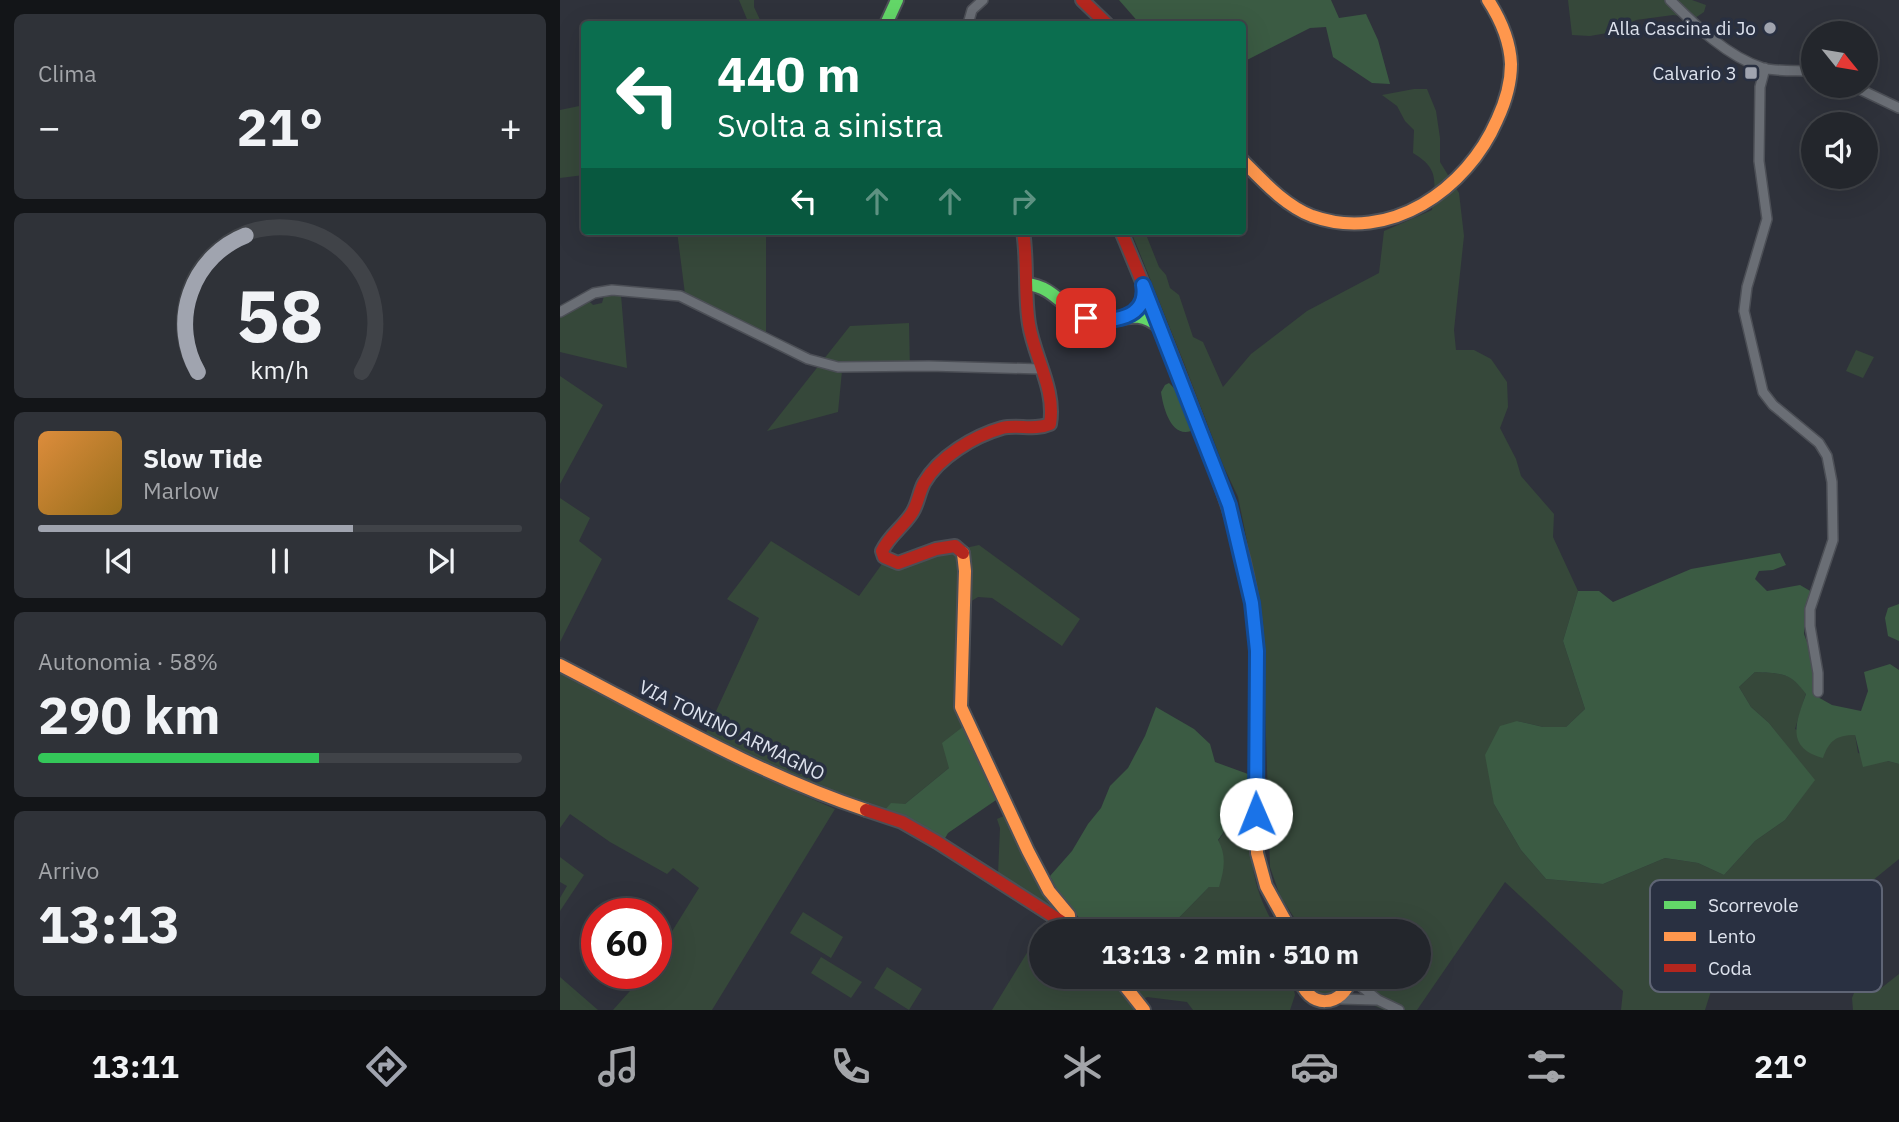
<!DOCTYPE html>
<html lang="it">
<head>
<meta charset="utf-8">
<style>
  :root { --surface:#23262c; --page:#2f3238; --text:#f1f3f6; --muted:#a3a5a9; --line:#404348; --accent:#a0a4af }
  body { margin:0; font-family:"IBM Plex Sans",sans-serif; background:var(--page); color:var(--text); height:100vh; display:flex; flex-direction:column; font-size:26px; white-space:nowrap }
  * { box-sizing:border-box; margin:0 }
  p { font-size:23px; color:var(--muted) }
  .icon { flex:none; width:38px; height:38px; fill:none; stroke:currentColor; stroke-width:2; stroke-linecap:round; stroke-linejoin:round }
  .map { position:relative; flex:1; overflow:hidden }
  .side { display:flex; flex-direction:column; gap:14px; padding:14px; background:#131518; width:560px }
  .side>* { flex:none }
  .banner { position:absolute; left:21px; top:21px; width:665px; height:214px; border-radius:7px; box-shadow:0 7px 28px #0002,0 0 0 2px var(--line); background:#0b6e4f; color:#fff; overflow:hidden }
  .needle { width:46px; rotate:120deg }
  .controls { position:absolute; left:1241px; top:21px; display:grid; gap:14px }
  .controls a { display:grid; place-items:center; width:77px; height:77px; border-radius:50%; background:var(--surface); box-shadow:0 7px 28px #0002,0 0 0 2px var(--line); font-size:35px }
  .speed { position:absolute; left:21px; top:898px; display:flex; gap:14px; font-size:35px; font-weight:700; text-align:center }
  .speed>* { display:grid; place-content:center; width:91px; height:91px; border-radius:50%; background:var(--surface); box-shadow:0 7px 28px #0002,0 0 0 2px var(--line); line-height:1 }
  .speed .limit { border:10px solid #d22; background:#fff; color:#111 }
  .pin { position:absolute; display:grid; place-items:center; width:60px; height:60px; color:#fff; margin:-30px; border-radius:14px; box-shadow:0 4px 10px #0006 }
  .me { position:absolute; width:77px; margin:-38px; rotate:359deg; stroke-linejoin:round; filter:drop-shadow(0 0 5px #0008) }
  .turn { display:flex; align-items:center; gap:24px; height:147px; padding:0 21px; font-size:32px }
  .turn .icon { width:91px; height:91px; stroke-width:2.5 }
  .turn b { display:block; font-size:49px; line-height:60px }
  .lanes { display:flex; align-items:center; height:66px; padding:0 21px; background:#0003; justify-content:center; gap:35px; direction:ltr }
  .lanes .off { opacity:.35 }
  .big { font-size:52px; font-weight:700; line-height:1.1 }
  .side .tile { flex:1; display:flex; flex-direction:column; justify-content:center; gap:10px; min-width:0; padding:0 24px; border-radius:10px; background:var(--page) }
  .side .dial { align-items:center; gap:0 }
  .dial svg { height:182px; overflow:visible; fill:none; stroke:var(--line); stroke-width:7; stroke-linecap:round; text-anchor:middle }
  .dial text { fill:var(--text); stroke:none }
  .song { display:flex; align-items:center; gap:21px }
  .cover { width:84px; height:84px; border-radius:10px; background:linear-gradient(135deg,hsl(30 70% 55%),hsl(40 70% 35%)) }
  .played { height:7px; border-radius:4px; background:linear-gradient(90deg,var(--accent) 65%,var(--line) 65%) }
  .keys { display:flex; justify-content:space-around; direction:ltr }
  .heat { display:flex; justify-content:space-between; align-items:center; font-size:38px; direction:ltr }
  .charge { height:10px; border-radius:5px; background:linear-gradient(90deg,#34c759 58%,var(--line) 0) }
  .trip { position:absolute; left:469px; top:919px; width:402px; height:70px; border-radius:35px; background:var(--surface); box-shadow:0 7px 28px #0002,0 0 0 2px var(--line); font-weight:700; line-height:70px; text-align:center }
  .tab-bar { display:flex; height:112px; justify-content:space-around; align-items:center; background:#0e0f12; color:var(--muted) }
  .tab-bar .icon { width:49px; height:49px }
  .tab-bar .on { color:var(--accent) }
  .tab-bar b { font-size:32px; color:var(--text) }
  main { display:flex; flex:1; min-height:0 }
  .map>svg:first-child { display:block }
</style>
</head>
<body>
<main>
<section class="side">
<div class="tile"><p>Clima</p>
<div class="heat"><a>−</a><b class="big">21°</b><a>+</a></div>
</div>
<div class="tile dial"><svg viewBox="0 0 100 80">
<path d="M14 69A42 42 0 1 1 86 69"/>
<path d="M14 69A42 42 0 0 1 35 9" stroke="#a0a4af"/>
<text x="50" y="56" font-size="32" font-weight="700">58</text>
<text x="50" y="72" font-size="11">km/h</text>
</svg></div>
<div class="tile">
<div class="song"><i class="cover"></i><div><b>Slow Tide</b><p>Marlow</p></div></div>
<div class="played"></div>
<div class="keys"><svg class="icon" aria-label="previous" viewBox="0 0 24 24"><path d="M18 5L8 12l10 7zM5 5v14"/></svg><svg class="icon" aria-label="pause" viewBox="0 0 24 24"><path d="M8 5v14M16 5v14"/></svg><svg class="icon" aria-label="next" viewBox="0 0 24 24"><path d="M6 5l10 7-10 7zM19 5v14"/></svg></div>
</div>
<div class="tile"><p>Autonomia · 58%</p><b class="big">290 km</b><div class="charge"></div></div>
<div class="tile"><p>Arrivo</p><b class="big">13:13</b></div>
</section>
<div class="map">
<svg width="1339" height="1010" viewBox="0 0 1339 1010">
  <rect width="100%" height="100%" fill="#2f323b"/>
  <path fill="#36483a" d="M179,0H194V7L202,24H189Z
    M1008,0H1132L1146,5L1144,12L1135,18L1113,15L1076,20L1053,32L1030,36L1012,35Z
    M854,89H867L876,111L880,138V162L899,193L904,236L894,330L896,350H914L931,359L947,382L948,407L940,428L956,459L961,476L994,514L993,537L1018,591L1003,641L1025,709L1006,727H983L957,721L934,804L961,850L986,879L1043,884L1105,858L1138,863L1164,875L1195,841L1225,820L1254,780L1209,723L1191,707L1179,687L1195,672C1222,674 1229,671 1246,693L1235,729L1268,743L1280,735H1295L1298,753L1339,764V859L1238,941L1169,934L1145,1010H1061L1063,991L945,882L857,1010H824L815,1006L810,989L798,977L859,976V931H743L720,896L710,867L704,671L699,599L678,497L663,465L624,363L572,234L587,237L599,267L606,275L610,288L619,295L633,337L643,342L663,387L691,354L747,311L819,273L824,231L872,210C875,182 880,169 853,153L854,130L845,121L837,106L822,95Z
    M24,105V175L0,178V110Z
    M117,231H206V335L125,294Z
    M61,295L67,368L0,352V316L29,301L33,305L42,303L44,296Z
    M349,323L350,370L282,371L278,412L207,431L290,326Z
    M1296,350L1314,357L1303,378L1286,371Z
    M0,376L43,405L0,484Z
    M0,498L30,518L19,541L42,559L0,642Z
    M211,541L299,596L322,564L342,567L373,555L419,545L520,619L502,646L432,598L418,597L410,602L401,600L396,711L404,726L389,768L345,804L324,811L251,787L145,735L199,618L167,599Z
    M0,673L206,779L275,809L152,1010H53L86,973H96V962L114,942L111,933L139,888L113,868L107,874L50,842L10,814L0,828Z
    M680,809H689C690,857 691,889 718,931H606L649,887L658,841Z
    M446,815L501,913L499,915L438,874L440,828L437,819Z
    M0,857L24,875L0,911V898L7,886L0,882Z
    M243,912L283,937L271,958L230,933Z
    M487,920L501,931H481V976L549,977L577,1010H432Z
    M261,957L302,982L291,998L251,973Z
    M327,967L362,989L349,1010L314,988Z
    M1339,974V1010H1293L1292,998L1294,993L1316,985L1320,989Z
    M573,976L731,977L735,995L730,1010H633L627,1002L587,997L583,1000L570,983Z
    M0,977L38,1010H0Z
    M748,977H783L778,991L764,996L751,989Z"/>
  <path fill="#3b5b43" d="M559,0H771L779,18L806,14L818,40L830,84L812,83L773,57L766,27L750,28L683,62L682,24H580Z
    M609,383L617,391L631,431C611,438 603,407 601,392L605,385Z
    M1220,553L1226,565L1213,570L1199,571L1195,579L1207,591L1240,585L1252,592L1246,610L1244,634L1254,661L1256,696L1272,705L1301,711L1308,691L1304,672L1330,664L1339,670V764L1328,761L1303,767L1295,735C1276,735 1269,741 1263,758C1225,748 1236,722 1246,694C1229,671 1222,674 1195,672L1179,687L1191,707L1209,723L1255,780L1225,820L1195,841L1164,875L1138,863L1105,858L1043,884L986,879L961,850L934,804L925,755L940,726L957,721L983,727H1006L1025,709L1003,641L1018,591H1039L1053,602L1131,569Z
    M1339,604V641L1328,636L1325,618L1328,608Z
    M596,707L634,729L650,744L655,762L688,774L689,809H680L658,840C667,856 664,870 659,887H649L606,931H530L500,895L490,876L512,851L528,824L541,808L550,786L568,768L585,736Z
    M404,726L439,798L388,833L384,840L324,811L331,803L345,804L389,768L382,743Z"/>
  <g fill="none" stroke-linecap="round" stroke-linejoin="round">
    <defs>
      <path id="street" d="M1110,0C1136,26 1168,57 1203,68C1218,72 1237,70 1253,71
        M408,24L412,10L423,0
        M1205,68L1200,87L1199,161L1207,219L1187,287L1184,311L1203,392L1213,405L1259,443L1267,456L1272,482L1273,540L1250,609V626L1258,673V692
        M1293,86L1339,108
        M0,312L34,293L52,290L120,296L248,359L278,367L369,366L481,369
        M792,979L818,1000L839,1010
        M781,999L816,1000"/>
      <path id="fast" d="M326,24L337,0
        M467,284C496,287 504,312 530,319C556,326 575,305 599,327"/>
      <path id="slow" d="M682,160C703,181 724,205 752,216C830,244 907,189 937,120C945,103 951,84 951,64C950,40 941,20 928,0
        M403,553L405,571L401,707L468,851L489,891L509,915L510,926
        M697,660V853L706,886L731,931
        M0,665C101,717 198,774 306,810
        M557,976L584,1010
        M739,976C747,1010 783,1009 792,976"/>
      <path id="jam" d="M522,0L547,24
        M561,231C589,298 617,366 642,434C669,505 697,583 697,660
        M403,553L395,546L376,549L338,563L324,557L322,551C329,536 343,527 352,513C358,504 359,492 364,483C379,457 414,436 442,428C458,424 474,431 490,424C496,389 474,357 469,324C464,293 468,262 463,231
        M306,810L342,822L377,842L513,929"/>
    </defs>
    <use href="#street" stroke="#4c4f56" stroke-width="12"/>
    <use href="#fast" stroke="#4c4f56" stroke-width="16"/>
    <use href="#slow" stroke="#4c4f56" stroke-width="16"/>
    <use href="#jam" stroke="#4c4f56" stroke-width="16"/>
    <use href="#street" stroke="#6a6e75" stroke-width="9"/>
    <use href="#fast" stroke="#63d668" stroke-width="12"/>
    <use href="#slow" stroke="#ff974d" stroke-width="12"/>
    <use href="#jam" stroke="#b3261e" stroke-width="12"/>
  </g>
  <g fill="none" stroke-linecap="round" stroke-linejoin="round">
    <defs>
      <path id="route" d="M526,318C551,323 589,319 583,285L669,505L692,603L697,651L696,814"/>
    </defs>
    <use href="#route" stroke="#114b97" stroke-width="18"/>
    <use href="#route" stroke="#1a73e8" stroke-width="12"/>
  </g>
  <g fill="#a0a4af" stroke="#293041" stroke-width="2.5">
    <circle cx="1210" cy="28" r="7"/>
    <rect x="1184" y="66" width="14" height="14" rx="3.5"/>
  </g>
  <g text-anchor="middle" dominant-baseline="central" stroke-width="7" stroke-linejoin="round" paint-order="stroke">
    <g font-size="19" fill="#dde2ed" stroke="#293041" text-anchor="end">
      <text x="1196" y="28">Alla Cascina di Jo</text>
      <text x="1177" y="73">Calvario 3</text>
    </g>
    <g font-size="19" fill="#dde2ed" stroke="#293041">
      <text transform="translate(172 730) rotate(26)">VIA TONINO ARMAGNO</text>
    </g>
  </g>
  <rect x="1090" y="880" width="232" height="112" rx="10" fill="#293041" stroke="#5f6575" stroke-width="2"/>
  <rect x="1104" y="901" width="32" height="8" fill="#63d668"/>
  <rect x="1104" y="932" width="32" height="9" fill="#ff974d"/>
  <rect x="1104" y="964" width="32" height="8" fill="#b3261e"/>
  <g font-size="19" fill="#dde2ed">
    <text x="1148" y="912">Scorrevole</text>
    <text x="1148" y="943">Lento</text>
    <text x="1148" y="975">Coda</text>
  </g>
</svg>
<div class="controls">
<a><svg class="needle" viewBox="-14 -14 28 28"><path d="M0-13l5 13h-10z" fill="#e53935"/><path d="M0 13l5-13h-10z" fill="#a3a5a9"/></svg></a>
<a><svg class="icon" aria-label="sound" viewBox="0 0 24 24"><path d="M4 9h4l5-4v14l-5-4H4zM17 9q2 3 0 6"/></svg></a>
</div>
<div class="speed"><div class="limit">60</div></div>
<div class="pin" style="left:526px;top:318px;background:#d93025"><svg class="icon" aria-label="arrive" viewBox="0 0 24 24"><path d="M6 21V4h12l-3 4 3 4H6"/></svg></div>
<svg class="me" style="left:696px;top:814px" viewBox="-20 -20 40 40"><circle r="19" fill="#fff"/><path d="M0-13L10 11 0 6-10 11z" fill="#1a73e8"/></svg>
<div class="trip">13:13 · 2 min · 510 m</div>
<div class="banner">
<div class="turn"><svg class="icon" aria-label="left" viewBox="0 0 24 24"><path d="M17 20v-9H6M10 6l-5 5 5 5"/></svg><div><b>440 m</b>Svolta a sinistra</div></div>
<div class="lanes"><svg class="icon" aria-label="left" viewBox="0 0 24 24"><path d="M17 20v-9H6M10 6l-5 5 5 5"/></svg><svg class="icon off" aria-label="ahead" viewBox="0 0 24 24"><path d="M12 20V5M6 11l6-6 6 6"/></svg><svg class="icon off" aria-label="ahead" viewBox="0 0 24 24"><path d="M12 20V5M6 11l6-6 6 6"/></svg><svg class="icon off" aria-label="right" viewBox="0 0 24 24"><path d="M7 20v-9h11M14 6l5 5-5 5"/></svg></div>
</div>
</div>
</main>
<nav class="tab-bar">
<b>13:11</b>
<svg class="icon on" aria-label="directions" viewBox="0 0 24 24"><path d="M12 3l9 9-9 9-9-9zM9 14v-3h6M13 9l2 2-2 2"/></svg>
<svg class="icon" aria-label="music" viewBox="0 0 24 24"><path d="M9 18V5l10-2v13"/><circle cx="6" cy="18" r="3"/><circle cx="16" cy="16" r="3"/></svg>
<svg class="icon" aria-label="phone" viewBox="0 0 24 24"><path d="M5 4h4l2 5-3 2q2 4 5 5l2-3 5 2v4C11 20 4 13 5 4z"/></svg>
<svg class="icon" aria-label="climate" viewBox="0 0 24 24"><path d="M12 3v18M4 7l16 10M4 17L20 7"/></svg>
<svg class="icon" aria-label="car" viewBox="0 0 24 24"><path d="M5 17H2v-5l4-1 3-4h7l3 4 3 1v5h-3M9 17h6M6 11h13"/><circle cx="7" cy="17" r="2"/><circle cx="17" cy="17" r="2"/></svg>
<svg class="icon" aria-label="filters" viewBox="0 0 24 24"><path d="M4 7h16M4 17h16"/><circle cx="9" cy="7" r="2"/><circle cx="15" cy="17" r="2"/></svg>
<b>21°</b>
</nav>
</body>
</html>
